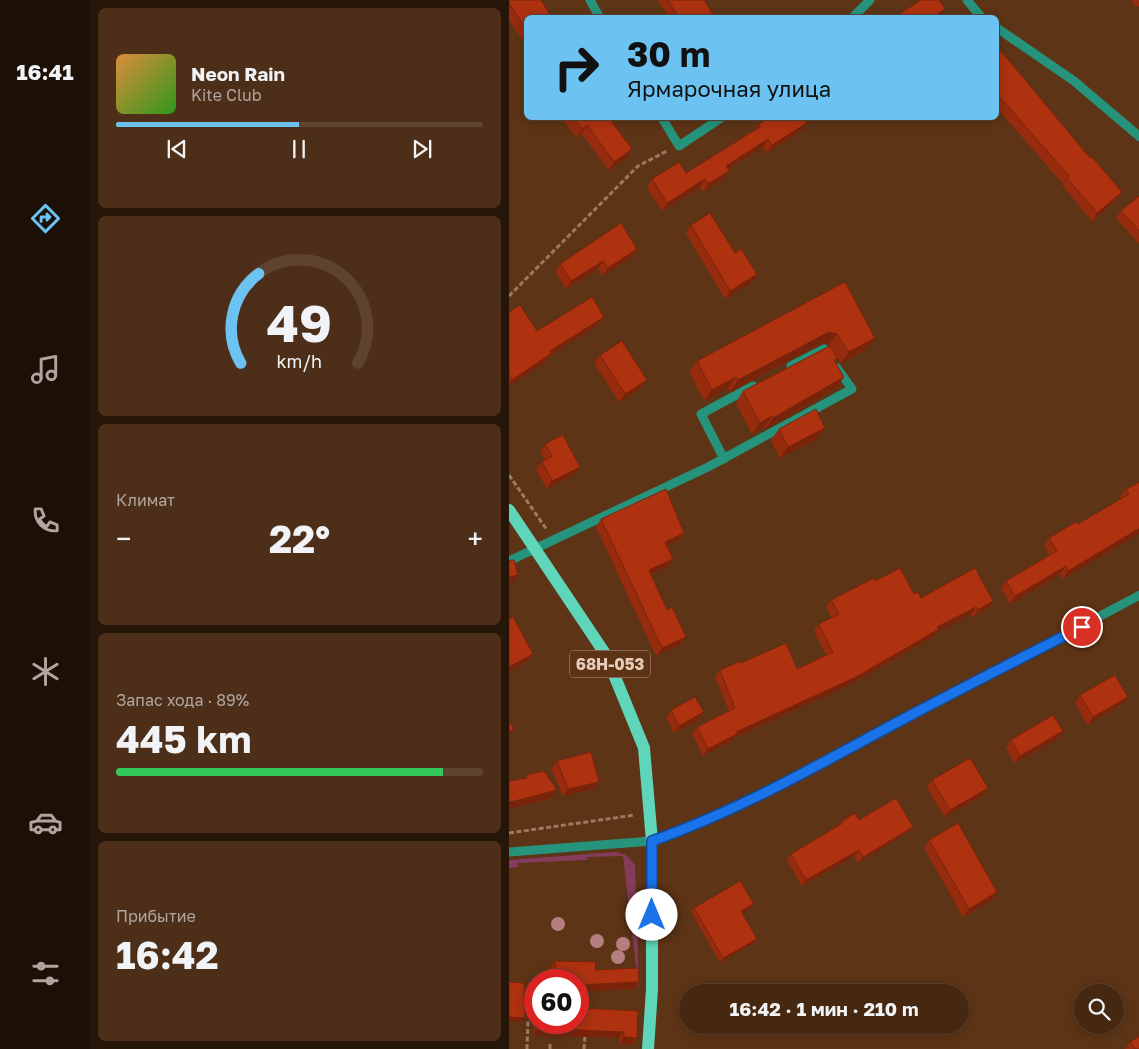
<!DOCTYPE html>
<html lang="ru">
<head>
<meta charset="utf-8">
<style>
  :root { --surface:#462710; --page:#4d2f19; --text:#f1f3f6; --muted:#b0a59f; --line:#5e4430; --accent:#6cc3f2 }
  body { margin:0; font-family:"Golos Text",sans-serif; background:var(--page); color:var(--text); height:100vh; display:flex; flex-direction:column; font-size:19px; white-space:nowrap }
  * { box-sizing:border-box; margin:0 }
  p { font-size:16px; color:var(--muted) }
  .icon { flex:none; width:28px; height:28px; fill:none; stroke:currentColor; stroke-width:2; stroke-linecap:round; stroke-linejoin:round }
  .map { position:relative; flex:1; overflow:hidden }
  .panel { display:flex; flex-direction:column; gap:8px; padding:8px; background:#261509; width:419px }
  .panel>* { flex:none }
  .hud { position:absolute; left:15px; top:15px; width:475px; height:105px; border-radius:8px; box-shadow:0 2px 12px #0003,0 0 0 1px var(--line); background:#6cc3f2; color:#111; overflow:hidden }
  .fabs { position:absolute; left:565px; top:984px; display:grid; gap:10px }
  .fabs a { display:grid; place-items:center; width:50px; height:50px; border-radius:50%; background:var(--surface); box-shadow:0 2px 12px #0003,0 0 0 1px var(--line); font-size:25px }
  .speed { position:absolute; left:15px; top:969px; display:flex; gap:10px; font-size:25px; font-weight:700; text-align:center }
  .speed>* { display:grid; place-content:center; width:65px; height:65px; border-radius:50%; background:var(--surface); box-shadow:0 2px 12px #0003,0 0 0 1px var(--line); line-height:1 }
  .speed .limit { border:8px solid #d22; background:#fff; color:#111 }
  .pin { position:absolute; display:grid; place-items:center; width:42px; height:42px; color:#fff; margin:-21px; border:2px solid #fff; border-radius:50%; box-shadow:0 1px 5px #0007 }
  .me { position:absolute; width:55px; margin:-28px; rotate:0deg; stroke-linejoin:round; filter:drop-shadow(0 0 4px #0008) }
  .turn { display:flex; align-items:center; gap:18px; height:105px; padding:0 20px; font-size:22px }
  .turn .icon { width:65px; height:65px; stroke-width:2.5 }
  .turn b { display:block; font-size:35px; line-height:42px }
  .big { font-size:38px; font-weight:700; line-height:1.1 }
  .panel .card { flex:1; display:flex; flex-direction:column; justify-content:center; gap:8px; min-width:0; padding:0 18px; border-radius:8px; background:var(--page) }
  .panel .dial { align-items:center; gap:0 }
  .dial svg { height:130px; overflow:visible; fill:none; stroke:var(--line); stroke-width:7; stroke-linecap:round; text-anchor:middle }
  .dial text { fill:var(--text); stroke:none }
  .song { display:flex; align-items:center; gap:15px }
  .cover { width:60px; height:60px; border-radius:8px; background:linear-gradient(135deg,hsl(30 70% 55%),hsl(110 70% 35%)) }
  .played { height:5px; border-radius:2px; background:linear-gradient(90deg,var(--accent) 50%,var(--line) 50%) }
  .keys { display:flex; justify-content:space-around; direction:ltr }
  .heat { display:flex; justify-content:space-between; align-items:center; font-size:28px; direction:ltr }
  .charge { height:8px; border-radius:4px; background:linear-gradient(90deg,#34c759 89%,var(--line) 0) }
  .trip { position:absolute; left:170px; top:984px; width:290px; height:50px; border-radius:25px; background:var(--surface); box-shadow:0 2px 12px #0003,0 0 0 1px var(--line); font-weight:700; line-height:50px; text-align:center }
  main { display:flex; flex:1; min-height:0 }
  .dock { display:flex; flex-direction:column; width:90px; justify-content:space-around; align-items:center; background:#1c1006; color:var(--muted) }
  .dock .icon { width:35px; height:35px }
  .dock .active { color:var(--accent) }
  .dock b { font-size:22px; color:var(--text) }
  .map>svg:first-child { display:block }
</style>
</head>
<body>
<main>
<nav class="dock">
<b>16:41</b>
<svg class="icon active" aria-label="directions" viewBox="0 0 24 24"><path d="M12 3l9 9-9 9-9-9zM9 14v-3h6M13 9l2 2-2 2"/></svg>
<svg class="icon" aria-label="music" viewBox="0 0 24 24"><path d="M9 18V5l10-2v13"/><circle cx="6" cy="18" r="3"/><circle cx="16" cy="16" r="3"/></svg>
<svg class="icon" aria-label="phone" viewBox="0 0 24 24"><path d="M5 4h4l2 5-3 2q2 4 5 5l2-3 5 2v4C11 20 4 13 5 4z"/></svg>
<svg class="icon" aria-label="climate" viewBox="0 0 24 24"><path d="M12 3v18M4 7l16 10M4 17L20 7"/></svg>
<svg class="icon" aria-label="car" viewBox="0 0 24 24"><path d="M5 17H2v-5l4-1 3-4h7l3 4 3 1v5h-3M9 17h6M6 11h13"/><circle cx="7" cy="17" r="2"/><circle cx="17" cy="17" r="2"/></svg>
<svg class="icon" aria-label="filters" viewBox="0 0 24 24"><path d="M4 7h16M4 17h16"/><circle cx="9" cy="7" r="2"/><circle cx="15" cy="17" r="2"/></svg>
</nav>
<section class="panel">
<div class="card">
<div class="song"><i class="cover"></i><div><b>Neon Rain</b><p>Kite Club</p></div></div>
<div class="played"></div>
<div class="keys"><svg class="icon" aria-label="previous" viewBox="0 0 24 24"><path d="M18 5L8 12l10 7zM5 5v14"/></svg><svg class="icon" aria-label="pause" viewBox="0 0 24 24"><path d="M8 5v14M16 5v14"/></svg><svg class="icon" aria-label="next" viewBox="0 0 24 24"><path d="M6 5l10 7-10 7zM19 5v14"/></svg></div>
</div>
<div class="card dial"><svg viewBox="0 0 100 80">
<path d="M14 69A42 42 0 1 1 86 69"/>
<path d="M14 69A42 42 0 0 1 25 14" stroke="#6cc3f2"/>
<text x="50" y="56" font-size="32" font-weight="700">49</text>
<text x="50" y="72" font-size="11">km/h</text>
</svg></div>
<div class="card"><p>Климат</p>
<div class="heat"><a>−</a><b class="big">22°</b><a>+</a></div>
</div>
<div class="card"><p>Запас хода · 89%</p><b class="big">445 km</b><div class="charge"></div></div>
<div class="card"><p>Прибытие</p><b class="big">16:42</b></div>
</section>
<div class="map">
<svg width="631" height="1049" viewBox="0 0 631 1049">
  <rect width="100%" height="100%" fill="#5d3416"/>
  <path fill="#853c5c" d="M107,852L117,855L126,865L130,990L114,856L78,857V860L9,863V867L0,868V860Z"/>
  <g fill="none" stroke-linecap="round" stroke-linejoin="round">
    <path stroke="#9c7a62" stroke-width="3" stroke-dasharray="5 2.5" stroke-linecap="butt" d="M0,296L129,166L158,151
      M0,475L38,530
      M0,833L126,815
      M18,1049L19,1020
      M41,1049V1043
      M75,1049L76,1035"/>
    <path stroke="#26937c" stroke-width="9" d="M81,0L91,18
      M458,0L473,18
      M343,18L361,0
      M488,28L565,81L631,137
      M153,118L170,146L212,118
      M282,366L315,349L321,357
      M215,459L192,414L244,386
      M0,561L199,467L343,389L328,368
      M0,852L143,841L183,826L263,790L631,595"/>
    <path stroke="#5fd6b9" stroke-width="12" d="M0,510L97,655L135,748L143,841V989L139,1049"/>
  </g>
  <g fill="#b57f7f">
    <circle cx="49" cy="924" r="7"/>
    <circle cx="88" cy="941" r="7"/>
    <circle cx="114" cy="944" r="7"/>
    <circle cx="109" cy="957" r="7"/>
  </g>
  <path fill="#962b0e" d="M0,0L18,18V37L13,40L0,20Z
    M149,0H195L206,18H160Z
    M622,0H631V7L629,6L627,7Z
    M488,55L613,192L607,200L583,221L553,185L554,184L488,108Z
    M52,118H100L118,157L100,170L72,133L67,137Z
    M250,124L293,130L258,153L254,147L219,169L220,171L214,179L194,192L191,187L153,211L138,187L143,179L177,173L244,131Z
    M631,195V245L607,218L612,211Z
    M182,225L226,253L248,274L243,282L216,299L177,233Z
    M128,249L123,257L93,276L89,268L57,289L46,271L51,264Z
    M336,282L358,349L332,363L329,358L326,362L335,377L327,388L256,429L255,427L243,434L227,403L234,391L320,346V345L312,343L221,392L219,388L195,401L180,372L188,361Z
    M0,312L28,331L95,317L90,324L41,355L37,361L0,386Z
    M91,355L138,380L132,388L110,402L85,363Z
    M316,428L308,439L271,458L262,440L270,429Z
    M36,444L71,467L65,474L38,489L27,470L33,462L36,460L31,451Z
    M631,482V533L554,579L551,574L501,604L492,589L497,581L540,555L535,546L540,538L569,524L612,499L611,497L617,489Z
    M92,519L175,533L170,540L158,546L164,559L159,566L142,574L172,644L147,656L87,527Z
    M366,581L405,594L412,598L484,601L479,608L464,617L462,614L428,632L425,636L342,684L225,738L223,741L194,756L183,734L188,727L220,711L206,677L211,670L232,663L288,669L317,655L305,631L310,624L323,618L317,607L322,600Z
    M571,695L619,697L613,704L578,725L566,703Z
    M162,710L189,720L165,733L157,718Z
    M548,739L505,763L497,748L502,740Z
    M48,761L84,789L54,796L42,769Z
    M423,780L473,796L435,817L418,787Z
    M350,820L404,827L399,832L349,863L345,856L293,886L278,860L282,854L328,826L333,821Z
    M420,840L488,892L483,900L454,917L415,848Z
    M185,908H242L233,913L245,943L211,962L182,912Z
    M46,961L86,970L130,982L125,989L69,980H39L42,975L41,968Z
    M69,1008L128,1038L123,1045L110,1044V1038L24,1035L25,1013L26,1011V1022H69Z
    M621,1042L631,1049H616Z"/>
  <path fill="#7a230b" d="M436,9L429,18H422Z
    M18,33V37L13,40Z
    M298,123L293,130L258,153L263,145Z
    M78,125L72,133L67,137L73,129Z
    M259,139L254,147L211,174L217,166Z
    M123,149L118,157L100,170L105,162Z
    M220,171L214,179L194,192L199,184Z
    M196,179L191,187L153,211L158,203Z
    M613,192L607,200L583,221L588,213Z
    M128,249L123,257L93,276L99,268Z
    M94,261L89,268L57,289L62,281Z
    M248,274L243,282L216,299L221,291Z
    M95,317L90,324L41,355L37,361L0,386V384L3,380L41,351Z
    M320,332L328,334L320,345L312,343L221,392L229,380Z
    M366,338L358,349L332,363L340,352Z
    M227,377L219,388L195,401L203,390Z
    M335,377L327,388L256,429L264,418Z
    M138,380L132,388L110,402L116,394Z
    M263,416L255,427L243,434L251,423Z
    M316,428L308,439L271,458L279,447Z
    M71,467L65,474L38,489L43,481Z
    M631,528V533L554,579L559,571Z
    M175,533L170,540L151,549L156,542Z
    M164,559L159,566L135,578L140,570Z
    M557,566L551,574L501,604L506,596Z
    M9,575L4,582L0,583V577Z
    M484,601L479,608L464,617L469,610Z
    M467,607L462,614L428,632L425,636L342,684L225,738L223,741L194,756L199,749L227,732Z
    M177,637L172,644L147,656L153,648Z
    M24,654L19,661L0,672V667Z
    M619,697L613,704L578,725L584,717Z
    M195,712L189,720L165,733L170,726Z
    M5,729L0,736V732Z
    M554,731L548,739L505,763L511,756Z
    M90,782L84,789L54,796L59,789Z
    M479,788L473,796L435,817L441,810Z
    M48,790L43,798L0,809V802Z
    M404,827L399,832L349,863L354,857Z
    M350,850L345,856L293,886L297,880Z
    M488,892L483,900L454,917L460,909Z
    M245,904L242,908L230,915L232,911Z
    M248,939L245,943L211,962L214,958Z
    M130,982L125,989L69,992V985Z
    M0,1017L16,1018L13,1022L0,1021Z
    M29,1028L115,1032L110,1038L24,1035Z
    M115,1037L128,1038L123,1045L110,1044Z"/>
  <path fill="#ae3210" stroke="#7a230b" d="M0,0H32L43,18H18V31L0,3Z
    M159,0H195L206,18H170Z
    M412,0H430L436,9L422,18H390L393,15L392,13Z
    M492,51L581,158L583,157L613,192L588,213L558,178L560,176L488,94V55Z
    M64,118H100L123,149L105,162L78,125L73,129Z
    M259,118H295L298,123L263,145L259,139L217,166L220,171L199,184L196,179L158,203L143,179L170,162L177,173L251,127L250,124Z
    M631,195V232L612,211Z
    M201,213L226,253L232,249L248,274L221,291L182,225Z
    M112,223L128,249L99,268L94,261L62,281L51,264Z
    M336,282L366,338L340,352L328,334L320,332L229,380L227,377L203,390L188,361Z
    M83,297L95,317L41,351L43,353L3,380L0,375V312L11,305L28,331Z
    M113,341L138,380L116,394L91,355Z
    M321,346L329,358L325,360L335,377L264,418L263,416L251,423L234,391Z
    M307,409L316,428L279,447L270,429Z
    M54,435L71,467L43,481L33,462L43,456L36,444Z
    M631,482V528L559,571L557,566L506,596L497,581L548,551L540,538L567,522L569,524L620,494L617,489Z
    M157,489L175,533L156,542L164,559L140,570L158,610L163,607L177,637L153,648L92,519Z
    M3,560H5L9,575L0,577V561Z
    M391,568L405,594L409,592L412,598L466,568L484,601L469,610L467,607L428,627L430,629L347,677L227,732L228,734L199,749L188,727L226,708L211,670L232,661V663L277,643L288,669L324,652L310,624L330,614L322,600L365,578L366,581Z
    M4,617L24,654L0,667V619Z
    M606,675L619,697L584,717L571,695Z
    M186,697L195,712L170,726L162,710Z
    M544,715L554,731L511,756L502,740Z
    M0,721L5,729L0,732Z
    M82,752L90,782L59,789L48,761Z
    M461,758L479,788L441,810L423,780Z
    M35,771L48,790L6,801L0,802V781L18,778L17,775Z
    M387,798L404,827L354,857L350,850L297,880L282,854L334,823L333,821L346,813L350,820Z
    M449,823L488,892L460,909L420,840Z
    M231,881L245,904L232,911L248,939L214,958L185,908Z
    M46,961L87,962L86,970L129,968L130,982L69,985V980H44V972H47Z
    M0,982L15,983L16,1018L0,1017Z
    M69,1008L129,1011L128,1038L115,1037V1032L29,1028V1022H69Z
    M631,1036V1049H626L621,1042Z"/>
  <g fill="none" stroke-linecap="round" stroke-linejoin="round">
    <defs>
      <path id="route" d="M143,915V841C228,811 306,767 385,724C447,691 510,659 573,627"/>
    </defs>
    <use href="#route" stroke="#114b97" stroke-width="12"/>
    <use href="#route" stroke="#1a73e8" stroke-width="9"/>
  </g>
  <g text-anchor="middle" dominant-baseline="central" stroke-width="5" stroke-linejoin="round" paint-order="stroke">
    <rect fill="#5d3416" stroke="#bc9e8a" stroke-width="1" x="61" y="650.5" width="80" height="27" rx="4"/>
    <g font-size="16" font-weight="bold" fill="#e5ccbb">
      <text x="101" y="664">68Н-053</text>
    </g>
  </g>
</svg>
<div class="fabs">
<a><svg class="icon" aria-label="search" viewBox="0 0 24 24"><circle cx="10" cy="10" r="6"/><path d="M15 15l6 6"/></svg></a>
</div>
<div class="speed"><div class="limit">60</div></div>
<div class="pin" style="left:573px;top:627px;background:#d93025"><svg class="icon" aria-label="arrive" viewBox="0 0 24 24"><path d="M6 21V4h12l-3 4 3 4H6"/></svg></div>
<svg class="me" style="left:143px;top:915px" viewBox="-20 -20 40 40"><circle r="19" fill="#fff"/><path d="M0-13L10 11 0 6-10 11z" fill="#1a73e8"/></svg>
<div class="trip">16:42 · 1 мин · 210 m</div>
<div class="hud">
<div class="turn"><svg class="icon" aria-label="right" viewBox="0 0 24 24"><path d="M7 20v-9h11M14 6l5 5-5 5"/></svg><div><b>30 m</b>Ярмарочная улица</div></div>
</div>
</div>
</main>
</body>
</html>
